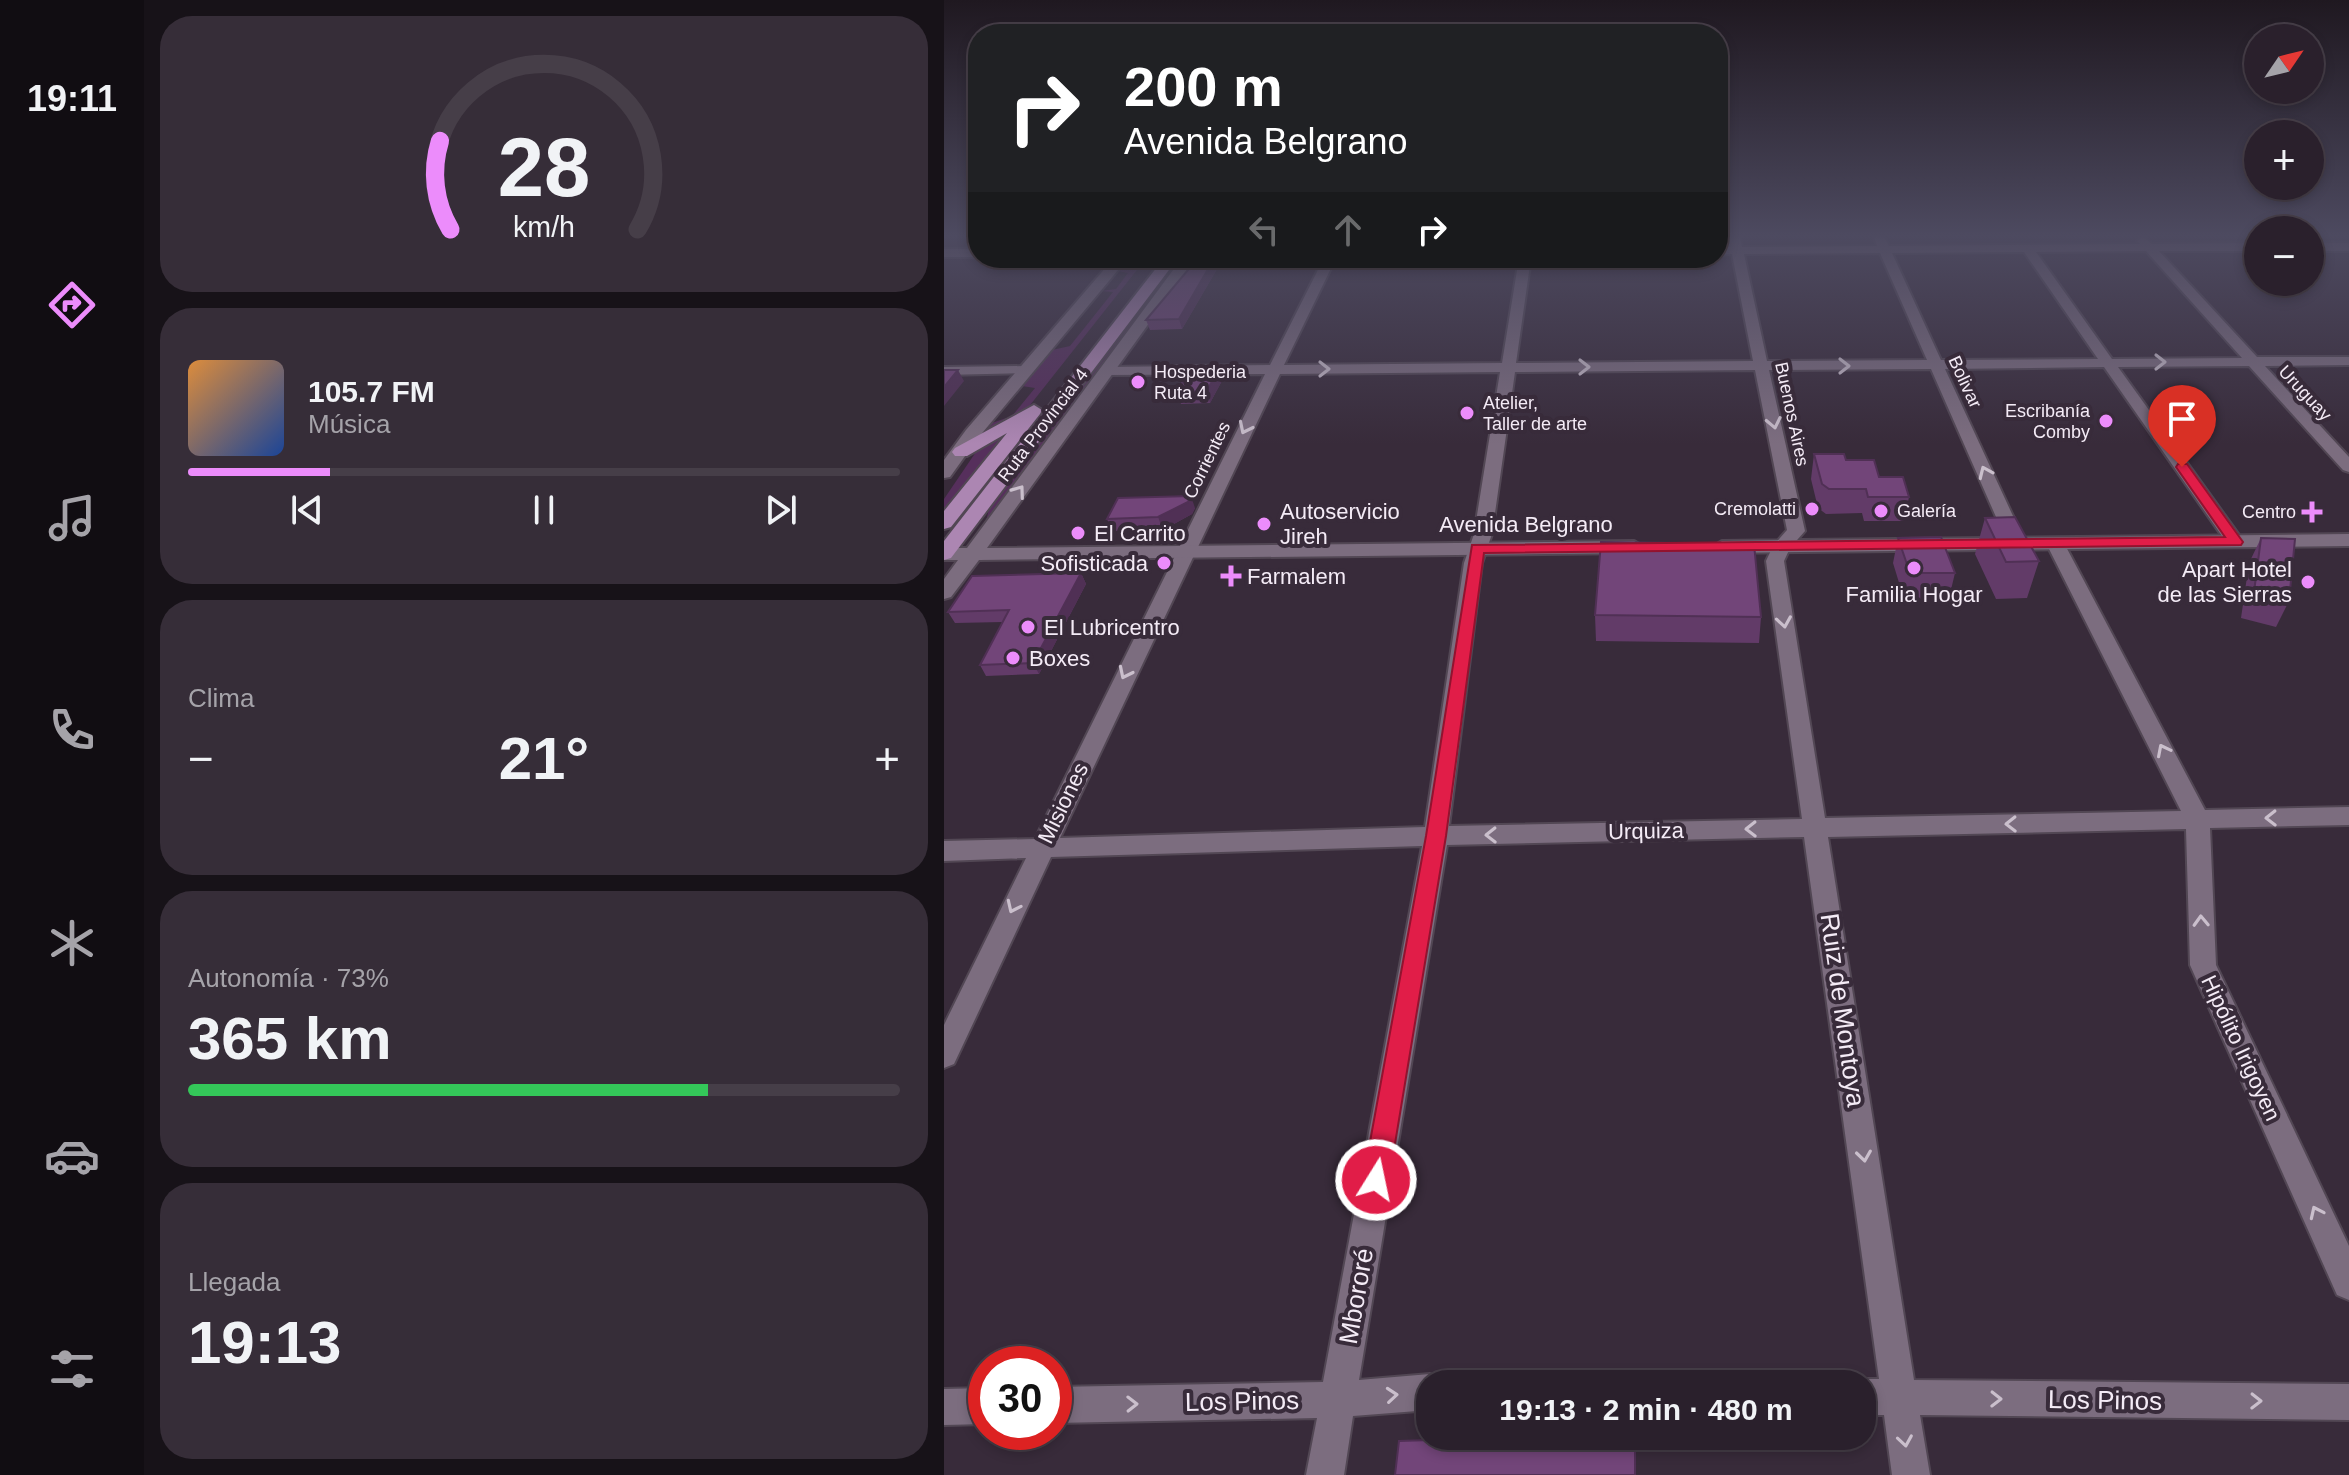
<!DOCTYPE html>
<html lang="es">
<head>
<meta charset="utf-8">
<style>
  :root { --surface:#2a202c; --page:#362d38; --text:#f1f3f6; --muted:#a5a3a9; --line:#463e48; --accent:#ec8cfb }
  body { margin:0; font-family:Helvetica,sans-serif; background:var(--page); color:var(--text); height:100vh; display:flex; flex-direction:column; font-size:30px; white-space:nowrap }
  * { box-sizing:border-box; margin:0 }
  p { font-size:26px; color:var(--muted) }
  .icon { flex:none; width:44px; height:44px; fill:none; stroke:currentColor; stroke-width:2; stroke-linecap:round; stroke-linejoin:round }
  .map { position:relative; flex:1; overflow:hidden }
  .sheet { display:flex; flex-direction:column; gap:16px; padding:16px; background:#171218; width:800px }
  .sheet>* { flex:none }
  .top-card { position:absolute; left:24px; top:24px; width:760px; height:244px; border-radius:32px; box-shadow:0 4px 12px #0003,0 0 0 2px var(--line); background:#202124; color:#fff; overflow:hidden }
  .needle { width:52px; rotate:55deg }
  .tools { position:absolute; left:1300px; top:24px; display:grid; gap:16px }
  .tools a { display:grid; place-items:center; width:80px; height:80px; border-radius:50%; background:var(--surface); box-shadow:0 4px 12px #0003,0 0 0 2px var(--line); font-size:40px }
  .speed { position:absolute; left:24px; top:1346px; display:flex; gap:16px; font-size:40px; font-weight:700; text-align:center }
  .speed>* { display:grid; place-content:center; width:104px; height:104px; border-radius:50%; background:var(--surface); box-shadow:0 4px 12px #0003,0 0 0 2px var(--line); line-height:1 }
  .speed .limit { border:12px solid #d22; background:#fff; color:#111 }
  .pin { position:absolute; display:grid; place-items:center; width:68px; height:68px; color:#fff; margin:-82px -34px; border-radius:50% 50% 50% 0; rotate:-45deg; box-shadow:0 0 8px #0007 }
  .pin .icon { rotate:45deg }
  .me { position:absolute; width:88px; margin:-44px; rotate:10deg; stroke-linejoin:round; filter:drop-shadow(0 0 6px #0008) }
  .turn { display:flex; align-items:center; gap:28px; height:168px; padding:0 24px; font-size:36px }
  .turn .icon { width:104px; height:104px; stroke-width:2.5 }
  .turn b { display:block; font-size:56px; line-height:68px }
  .lanes { display:flex; align-items:center; height:76px; padding:0 24px; background:#0003; justify-content:center; gap:40px; direction:ltr }
  .lanes .off { opacity:.35 }
  .big { font-size:60px; font-weight:700; line-height:1.1 }
  .sheet .tile { flex:1; display:flex; flex-direction:column; justify-content:center; gap:12px; min-width:0; padding:0 28px; border-radius:32px; background:var(--page) }
  .sheet .dial { align-items:center; gap:0 }
  .dial svg { height:208px; overflow:visible; fill:none; stroke:var(--line); stroke-width:7; stroke-linecap:round; text-anchor:middle }
  .dial text { fill:var(--text); stroke:none }
  .song { display:flex; align-items:center; gap:24px }
  .cover { width:96px; height:96px; border-radius:12px; background:linear-gradient(135deg,hsl(30 70% 55%),hsl(220 70% 35%)) }
  .played { height:8px; border-radius:4px; background:linear-gradient(90deg,var(--accent) 20%,var(--line) 20%) }
  .keys { display:flex; justify-content:space-around; direction:ltr }
  .heat { display:flex; justify-content:space-between; align-items:center; font-size:44px; direction:ltr }
  .charge { height:12px; border-radius:6px; background:linear-gradient(90deg,#34c759 73%,var(--line) 0) }
  .trip { position:absolute; left:472px; top:1370px; width:460px; height:80px; border-radius:32px; background:var(--surface); box-shadow:0 4px 12px #0003,0 0 0 2px var(--line); font-weight:700; line-height:80px; text-align:center }
  main { display:flex; flex:1; min-height:0 }
  .tabs { display:flex; flex-direction:column; width:144px; justify-content:space-around; align-items:center; background:#110d12; color:var(--muted) }
  .tabs .icon { width:56px; height:56px }
  .tabs .selected { color:var(--accent) }
  .tabs b { font-size:36px; color:var(--text) }
  .map>svg:first-child { display:block }
</style>
</head>
<body>
<main>
<nav class="tabs">
<b>19:11</b>
<svg class="icon selected" aria-label="directions" viewBox="0 0 24 24"><path d="M12 3l9 9-9 9-9-9zM9 14v-3h6M13 9l2 2-2 2"/></svg>
<svg class="icon" aria-label="music" viewBox="0 0 24 24"><path d="M9 18V5l10-2v13"/><circle cx="6" cy="18" r="3"/><circle cx="16" cy="16" r="3"/></svg>
<svg class="icon" aria-label="phone" viewBox="0 0 24 24"><path d="M5 4h4l2 5-3 2q2 4 5 5l2-3 5 2v4C11 20 4 13 5 4z"/></svg>
<svg class="icon" aria-label="climate" viewBox="0 0 24 24"><path d="M12 3v18M4 7l16 10M4 17L20 7"/></svg>
<svg class="icon" aria-label="car" viewBox="0 0 24 24"><path d="M5 17H2v-5l4-1 3-4h7l3 4 3 1v5h-3M9 17h6M6 11h13"/><circle cx="7" cy="17" r="2"/><circle cx="17" cy="17" r="2"/></svg>
<svg class="icon" aria-label="filters" viewBox="0 0 24 24"><path d="M4 7h16M4 17h16"/><circle cx="9" cy="7" r="2"/><circle cx="15" cy="17" r="2"/></svg>
</nav>
<section class="sheet">
<div class="tile dial"><svg viewBox="0 0 100 80">
<path d="M14 69A42 42 0 1 1 86 69"/>
<path d="M14 69A42 42 0 0 1 10 35" stroke="#ec8cfb"/>
<text x="50" y="56" font-size="32" font-weight="700">28</text>
<text x="50" y="72" font-size="11">km/h</text>
</svg></div>
<div class="tile">
<div class="song"><i class="cover"></i><div><b>105.7 FM</b><p>Música</p></div></div>
<div class="played"></div>
<div class="keys"><svg class="icon" aria-label="previous" viewBox="0 0 24 24"><path d="M18 5L8 12l10 7zM5 5v14"/></svg><svg class="icon" aria-label="pause" viewBox="0 0 24 24"><path d="M8 5v14M16 5v14"/></svg><svg class="icon" aria-label="next" viewBox="0 0 24 24"><path d="M6 5l10 7-10 7zM19 5v14"/></svg></div>
</div>
<div class="tile"><p>Clima</p>
<div class="heat"><a>−</a><b class="big">21°</b><a>+</a></div>
</div>
<div class="tile"><p>Autonomía · 73%</p><b class="big">365 km</b><div class="charge"></div></div>
<div class="tile"><p>Llegada</p><b class="big">19:13</b></div>
</section>
<div class="map">
<svg width="1405" height="1475" viewBox="0 0 1405 1475">
  <rect width="100%" height="100%" fill="#382b3a"/>
  <path fill="#562f5c" d="M187,260L200,261L79,414L39,434L48,423L68,416L91,388L78,386L108,350L126,346L169,292L157,291L172,289L184,273L173,271L180,262Z
    M232,260H237L42,521L45,509Z
    M55,436H61L0,513V499L36,446Z"/>
  <g fill="none" stroke-linecap="round" stroke-linejoin="round">
    <defs>
      <path id="street" d="M784,237H796L798,247L933,246L930,237H940L945,246L1196,244L1193,241L1199,237L1208,244L1314,243V251H1215L1313,357H1405V365L1321,366L1405,457V472L1399,470L1305,366L1174,367L1300,542L1291,547L1285,546L1160,367L1001,369L1081,542L1072,547L1063,542L987,369L825,370L861,531L846,548L840,561L881,818L1237,811L1102,543L1111,538L1120,543L1261,810L1405,807V825L1266,828L1272,965L1405,1246V1300L1393,1295L1246,965L1242,829L884,837L970,1380L1405,1384V1420L976,1415L986,1475H948L940,1415H918V1384H906L918,1379H935L860,837L503,845L415,1380L486,1374L499,1379L500,1384H486V1410L409,1416L400,1475H362L373,1418L110,1423V1387L379,1382L478,846L107,857L10,1064L0,1068V1025L82,858L0,861V841L91,839L321,374L162,375L155,371L162,367L326,365L380,258H392L340,365L558,363L575,258H587L572,363L809,361L788,254L774,255V247H786ZM1202,251L1298,358L1168,359L1092,252ZM1080,252L1154,359L997,360L948,253ZM936,253L983,360L823,361L800,254ZM811,370L843,530L829,546L822,561L858,819L505,826L538,563L548,534L571,372ZM556,372L530,534L520,563L481,827L116,838L336,374Z
        M1366,243H1405V251H1366Z
        M0,249H34V257H0Z
        M83,366L88,367V373L0,375V367Z
        M42,1388V1424L0,1425V1389Z"/>
      <path id="secondary" d="M170,258H184L34,438L6,477L0,478V460L22,430Z
        M238,258H252L43,548L690,541L700,547L690,553L35,560L7,597L0,599V579L14,560H0V548H23Z
        M1405,534V546L778,553L768,547L778,541Z"/>
      <path id="primary" d="M220,258H234L7,558L0,560V541Z
        M90,405L98,410L96,414L7,527L0,529V511L63,433L23,456H11L8,452L11,448Z"/>
    </defs>
    <use href="#street" stroke="#524754" stroke-width="4"/>
    <use href="#secondary" stroke="#524754" stroke-width="4"/>
    <use href="#primary" stroke="#524754" stroke-width="4"/>
    <use href="#street" fill="#7c6d7f" fill-rule="evenodd"/>
    <use href="#secondary" fill="#7c6d7f" fill-rule="evenodd"/>
    <use href="#primary" fill="#ac86b2" fill-rule="evenodd"/>
  </g>
  <path fill="#623b68" d="M270,259L273,269L238,329L206,330L202,320Z
    M276,366L280,377L266,403L237,404L233,392Z
    M870,454L902,460L935,477L965,497L960,521H920L918,513L882,514L874,508L867,479Z
    M251,508L248,514L219,530L168,531L163,519Z
    M1041,518L1095,561L1083,598L1052,599L1031,554Z
    M954,538L1011,573L1005,598L960,599L949,563Z
    M1317,538L1345,601L1332,627L1297,618L1305,563Z
    M137,573L142,584L95,674L42,676L36,665L59,622L11,623L4,612Z
    M651,615L817,617L815,643L652,641Z"/>
  <path fill="#503055" d="M270,259L273,269L238,329L235,319Z
    M276,366L280,377L266,403L263,391Z
    M14,370L20,381L0,406V387Z
    M247,496L251,508L248,514L219,530L214,517Z
    M137,573L142,584L95,674L89,663Z"/>
  <path fill="#724579" stroke="#503055" stroke-width="2" d="M254,258L270,259L235,319L202,320Z
    M247,366H276L263,391L233,392Z
    M0,370H14L0,387Z
    M870,454H900L902,460H930L935,477H959L965,497H924L922,489H885L878,484Z
    M247,496L244,502L214,517L163,519L174,498Z
    M1071,517L1095,561L1062,562L1041,518Z
    M997,537L1011,573H966L954,538Z
    M1317,538L1351,539L1345,601L1310,592Z
    M657,542L810,544L817,617L651,615Z
    M137,573L89,663L36,665L65,610L4,612L28,576Z
    M618,1436H691V1475H451L455,1441Z"/>
  <defs><path id="oneway-chevron" d="M-2-3.5L2.5 0L-2 3.5" fill="none" stroke-width="1.6" stroke-linecap="round" stroke-linejoin="round" transform="scale(2)"/></defs>
  <g stroke="#cabfcc">
    <use href="#oneway-chevron" transform="translate(1216 362)"/>
    <use href="#oneway-chevron" transform="translate(900 366)"/>
    <use href="#oneway-chevron" transform="translate(640 367)"/>
    <use href="#oneway-chevron" transform="translate(380 369)"/>
    <use href="#oneway-chevron" transform="translate(830 423) rotate(78)"/>
    <use href="#oneway-chevron" transform="translate(301 428) rotate(116)"/>
    <use href="#oneway-chevron" transform="translate(1041 472) rotate(-114)"/>
    <use href="#oneway-chevron" transform="translate(75 491) rotate(-54)"/>
    <use href="#oneway-chevron" transform="translate(840 622) rotate(81)"/>
    <use href="#oneway-chevron" transform="translate(181 673) rotate(116)"/>
    <use href="#oneway-chevron" transform="translate(1219 750) rotate(-117)"/>
    <use href="#oneway-chevron" transform="translate(1327 818) rotate(179)"/>
    <use href="#oneway-chevron" transform="translate(1067 824) rotate(179)"/>
    <use href="#oneway-chevron" transform="translate(807 829) rotate(179)"/>
    <use href="#oneway-chevron" transform="translate(547 835) rotate(179)"/>
    <use href="#oneway-chevron" transform="translate(69 907) rotate(115)"/>
    <use href="#oneway-chevron" transform="translate(1257 921) rotate(-92)"/>
    <use href="#oneway-chevron" transform="translate(920 1156) rotate(82)"/>
    <use href="#oneway-chevron" transform="translate(1372 1212) rotate(-115)"/>
    <use href="#oneway-chevron" transform="translate(448 1395) rotate(-5)"/>
    <use href="#oneway-chevron" transform="translate(1052 1399) rotate(1)"/>
    <use href="#oneway-chevron" transform="translate(1312 1401) rotate(1)"/>
    <use href="#oneway-chevron" transform="translate(188 1404) rotate(-1)"/>
    <use href="#oneway-chevron" transform="translate(961 1441) rotate(81)"/>
  </g>
  <linearGradient id="sky" x2="0" y2="1"><stop stop-color="#1f1820"/><stop offset="0.53" stop-color="#4d4a60"/><stop offset="1" stop-color="#4d4a60" stop-opacity="0"/></linearGradient>
  <rect width="1405" height="444" fill="url(#sky)"/>
  <path fill="#e11d48" stroke="#92132f" stroke-width="2" d="M1234,464H1243L1299,542L1297,545L540,553L502,836L445,1180L441,1189L432,1193L423,1189L419,1180L482,836L528,545L1281,537L1232,467Z"/>
  <g fill="#ec8cfb" stroke="#382b3a" stroke-width="3">
    <circle cx="194" cy="382" r="8"/>
    <circle cx="523" cy="413" r="8"/>
    <circle cx="1162" cy="421" r="8"/>
    <circle cx="868" cy="509" r="8"/>
    <circle cx="937" cy="511" r="8"/>
    <path d="M1364 500h8v8h8v8h-8v8h-8v-8h-8v-8h8z"/>
    <circle cx="320" cy="524" r="8"/>
    <circle cx="134" cy="533" r="8"/>
    <circle cx="220" cy="563" r="8"/>
    <circle cx="970" cy="568" r="8"/>
    <path d="M283 564h8v8h8v8h-8v8h-8v-8h-8v-8h8z"/>
    <circle cx="1364" cy="582" r="8"/>
    <circle cx="84" cy="627" r="8"/>
    <circle cx="69" cy="658" r="8"/>
  </g>
  <g text-anchor="middle" dominant-baseline="central" stroke-width="8" stroke-linejoin="round" paint-order="stroke">
    <g font-size="18" fill="#f4ebf6" stroke="#382b3a" text-anchor="start">
      <text x="210" y="372">Hospederia<tspan x="210" dy="21">Ruta 4</tspan></text>
      <text x="539" y="403">Atelier,<tspan x="539" dy="21">Taller de arte</tspan></text>
      <text x="1146" y="411" text-anchor="end">Escribanía<tspan x="1146" dy="21">Comby</tspan></text>
      <text x="852" y="509" text-anchor="end">Cremolatti</text>
      <text x="953" y="511">Galería</text>
      <text x="1352" y="512" text-anchor="end">Centro</text>
    </g>
    <g font-size="18" fill="#f4ebf6" stroke="#382b3a">
      <text transform="translate(1021 382) rotate(65)">Bolivar</text>
      <text transform="translate(1361 393) rotate(47)">Uruguay</text>
      <text transform="translate(848 414) rotate(78)">Buenos Aires</text>
      <text transform="translate(99 425) rotate(-53)">Ruta Provincial 4</text>
      <text transform="translate(263 460) rotate(-64)">Corrientes</text>
    </g>
    <g font-size="22" fill="#f4ebf6" stroke="#382b3a" text-anchor="start">
      <text x="336" y="511">Autoservicio<tspan x="336" dy="25">Jireh</tspan></text>
      <text x="150" y="533">El Carrito</text>
      <text x="204" y="563" text-anchor="end">Sofisticada</text>
      <text x="1348" y="569" text-anchor="end">Apart Hotel<tspan x="1348" dy="25">de las Sierras</tspan></text>
      <text x="303" y="576">Farmalem</text>
      <text x="970" y="594" text-anchor="middle">Familia Hogar</text>
      <text x="100" y="627">El Lubricentro</text>
      <text x="85" y="658">Boxes</text>
    </g>
    <g font-size="22" fill="#f4ebf6" stroke="#382b3a">
      <text x="582" y="524">Avenida Belgrano</text>
      <text transform="translate(119 803) rotate(-64)">Misiones</text>
      <text transform="translate(702 831) rotate(-1)">Urquiza</text>
      <text transform="translate(1297 1048) rotate(65)">Hipólito Irigoyen</text>
    </g>
    <g font-size="26" fill="#f4ebf6" stroke="#382b3a">
      <text transform="translate(899 1010) rotate(82)">Ruiz de Montoya</text>
      <text transform="translate(412 1296) rotate(-80)">Mbororé</text>
      <text transform="translate(1161 1400) rotate(1)">Los Pinos</text>
      <text transform="translate(298 1401) rotate(-1)">Los Pinos</text>
    </g>
  </g>
</svg>
<div class="tools">
<a><svg class="needle" viewBox="-14 -14 28 28"><path d="M0-13l5 13h-10z" fill="#e53935"/><path d="M0 13l5-13h-10z" fill="#a5a3a9"/></svg></a>
<a>+</a>
<a>−</a>
</div>
<div class="speed"><div class="limit">30</div></div>
<div class="pin" style="left:1238px;top:467px;background:#d93025"><svg class="icon" aria-label="arrive" viewBox="0 0 24 24"><path d="M6 21V4h12l-3 4 3 4H6"/></svg></div>
<svg class="me" style="left:432px;top:1180px" viewBox="-20 -20 40 40"><circle r="17" fill="#e11d48" stroke="#fff" stroke-width="3"/><path d="M0-11L8 9 0 5-8 9z" fill="#fff"/></svg>
<div class="trip">19:13 · 2 min · 480 m</div>
<div class="top-card">
<div class="turn"><svg class="icon" aria-label="right" viewBox="0 0 24 24"><path d="M7 20v-9h11M14 6l5 5-5 5"/></svg><div><b>200 m</b>Avenida Belgrano</div></div>
<div class="lanes"><svg class="icon off" aria-label="left" viewBox="0 0 24 24"><path d="M17 20v-9H6M10 6l-5 5 5 5"/></svg><svg class="icon off" aria-label="ahead" viewBox="0 0 24 24"><path d="M12 20V5M6 11l6-6 6 6"/></svg><svg class="icon" aria-label="right" viewBox="0 0 24 24"><path d="M7 20v-9h11M14 6l5 5-5 5"/></svg></div>
</div>
</div>
</main>
</body>
</html>
